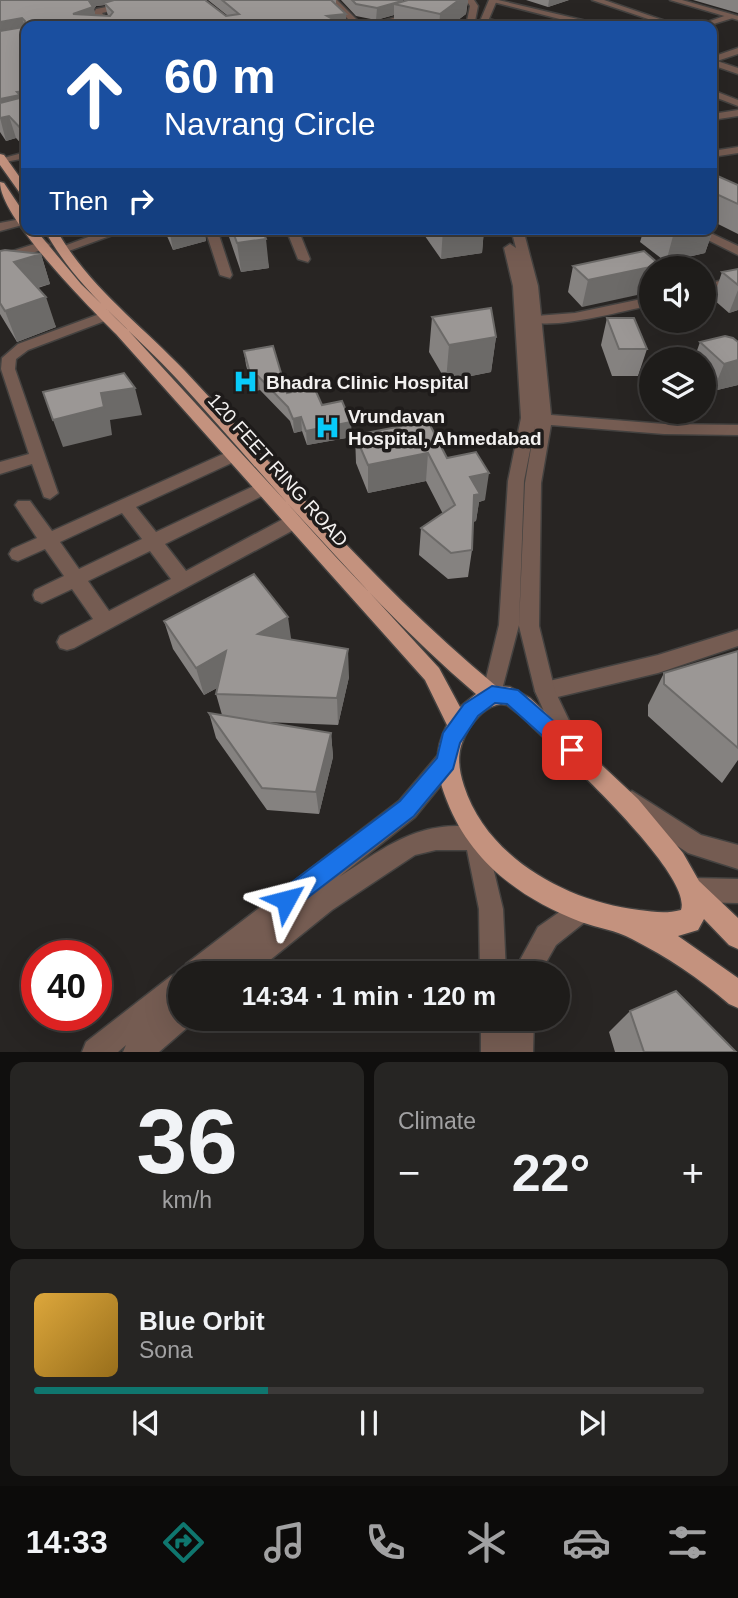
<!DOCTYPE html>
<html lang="en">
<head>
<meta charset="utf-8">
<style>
  :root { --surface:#1e1c1a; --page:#262523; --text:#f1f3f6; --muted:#a1a1a2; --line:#3c3a39; --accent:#0f766e }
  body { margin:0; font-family:Helvetica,sans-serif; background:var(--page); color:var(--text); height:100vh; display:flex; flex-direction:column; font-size:26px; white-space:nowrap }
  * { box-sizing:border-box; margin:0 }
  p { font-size:23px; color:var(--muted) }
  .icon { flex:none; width:38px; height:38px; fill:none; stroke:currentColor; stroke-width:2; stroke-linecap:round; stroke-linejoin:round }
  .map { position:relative; height:1052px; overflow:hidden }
  .panel { display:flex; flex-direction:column; gap:10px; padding:10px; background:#100f0e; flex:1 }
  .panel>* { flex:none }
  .guide { position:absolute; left:21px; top:21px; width:696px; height:214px; border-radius:14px; box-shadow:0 7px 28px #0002,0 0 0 2px var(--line); background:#1a4fa0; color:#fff; overflow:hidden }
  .buttons { position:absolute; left:639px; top:256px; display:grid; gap:14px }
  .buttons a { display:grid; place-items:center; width:77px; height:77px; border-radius:50%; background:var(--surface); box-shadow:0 7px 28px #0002,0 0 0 2px var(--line); font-size:35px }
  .speed { position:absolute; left:21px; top:940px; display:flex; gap:14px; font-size:35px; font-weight:700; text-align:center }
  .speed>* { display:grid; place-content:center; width:91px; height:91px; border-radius:50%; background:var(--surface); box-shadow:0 7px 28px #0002,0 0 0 2px var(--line); line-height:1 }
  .speed .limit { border:10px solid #d22; background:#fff; color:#111 }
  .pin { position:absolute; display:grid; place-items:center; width:60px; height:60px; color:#fff; margin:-30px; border-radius:14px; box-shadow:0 4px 10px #0006 }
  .me { position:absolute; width:77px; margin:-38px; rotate:52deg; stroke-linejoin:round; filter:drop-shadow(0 0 5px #0008) }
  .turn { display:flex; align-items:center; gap:24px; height:147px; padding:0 28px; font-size:32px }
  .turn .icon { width:91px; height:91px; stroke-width:2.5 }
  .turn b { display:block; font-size:49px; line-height:60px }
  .then { display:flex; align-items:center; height:66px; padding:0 28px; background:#0003; gap:14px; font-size:26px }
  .big { font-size:52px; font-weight:800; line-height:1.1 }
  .panel .widget { flex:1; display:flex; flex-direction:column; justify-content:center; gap:10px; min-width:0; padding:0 24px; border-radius:14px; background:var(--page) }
  .panel .dial { align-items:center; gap:0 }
  .dial b { font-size:91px; line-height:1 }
  .song { display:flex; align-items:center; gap:21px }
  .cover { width:84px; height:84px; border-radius:10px; background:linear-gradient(135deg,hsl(40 70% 55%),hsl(40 70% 35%)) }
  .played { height:7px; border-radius:4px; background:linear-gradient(90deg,var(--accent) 35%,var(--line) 35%) }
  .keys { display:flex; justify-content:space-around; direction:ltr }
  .heat { display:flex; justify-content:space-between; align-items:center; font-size:38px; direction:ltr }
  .panel .tiles { flex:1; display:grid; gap:10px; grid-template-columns:1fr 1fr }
  .widget:last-child { grid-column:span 2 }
  .trip { position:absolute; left:168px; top:961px; width:402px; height:70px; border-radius:35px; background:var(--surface); box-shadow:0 7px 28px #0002,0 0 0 2px var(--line); font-weight:800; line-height:70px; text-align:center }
  .tabs { display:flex; height:112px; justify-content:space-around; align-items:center; background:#0c0b0a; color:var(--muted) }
  .tabs .icon { width:49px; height:49px }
  .tabs .on { color:var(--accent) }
  .tabs b { font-size:32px; color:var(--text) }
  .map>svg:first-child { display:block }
</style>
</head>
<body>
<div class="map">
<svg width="738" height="1052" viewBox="0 0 738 1052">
  <rect width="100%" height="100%" fill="#282523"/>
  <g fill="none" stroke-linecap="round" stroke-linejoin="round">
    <defs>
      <path id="minor" d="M143,0H158L102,13L113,26H105L94,13L96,9Z
        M329,0H337L363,26H355Z
        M498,0L599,24L600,26H587L489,1Z
        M592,0H604L680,26H669Z
        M730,14L733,18L707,26H696Z
        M484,18L509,24L510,26L481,22Z
        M738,48V54L717,61L738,68V74L712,65V57Z
        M712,90L738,100V106L712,96Z
        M738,110V116L712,120V114Z
        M26,152V158L0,163V159Z
        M26,218V224L0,231V223Z
        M205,229H217L232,275L230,278L220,275Z
        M286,229H298L310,259L308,262L298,259Z
        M738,276V284L704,293V285Z
        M651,297V305C629,310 544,332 529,320L536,316L575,313Z
        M105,312L112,316L110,319L28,350L16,359L15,369L58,493L50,499L44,497L32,464L0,474V462L29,454L1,369L2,358L18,344Z
        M232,450L240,456L238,460L136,507L156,532L256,485H268L270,489L268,493L165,544L186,571L287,517H299L302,522L299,527L74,648L67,650L60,648L57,642L60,636L93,619L72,589L42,603L35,600L33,595L35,590L64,576L45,549L18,561L12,559L9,554L12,549L37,538L15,505L18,501H30L52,531ZM122,513L142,539L79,569L60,542ZM150,551L171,579L109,611L88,581Z
        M738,630V646L658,673L545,700L538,697L535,691L538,685L545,682L658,655Z"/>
      <path id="tertiary" d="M454,0H466L378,26H366Z
        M466,0H474L478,6L474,26H466L470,6Z
        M489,0H497L486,26H478Z
        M670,0H682L738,16V20Z
        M738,147V153L712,157V151Z
        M110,229H129L66,252L56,249Z
        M511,229H523L538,286L551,415L664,424L738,425V435L664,434L551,425L541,483L539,626L555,691L583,750L580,757L572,760L564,757L535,691L519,626L525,483L535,425L524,481L519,625L499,701L492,704L485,701L482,695L499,625L508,481L521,418L513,286L504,248L510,244L516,248Z
        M686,229H702L738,246V255Z
        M44,241L50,245L48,248L0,263V255Z
        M446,752L454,755L457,762L454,769L415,817L339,877C378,852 410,826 457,826C467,826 475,826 484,830L503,909L506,973H480L479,909L467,850H436L415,855L332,910L254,973H221L223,967L216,973H180V1002L175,1005L180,1004V1018H193L189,1026L159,1052H123L126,1045L118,1052H82L86,1042L171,976L180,972L182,973L186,964L399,801L438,755Z
        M632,791L701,835L738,845V869L688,853L624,810L621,802L624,794Z
        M692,878L738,879V903L692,902L683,899L680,890L683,881Z
        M581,897L590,900L593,909L590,918L556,945L540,973H513L538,927Z
        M481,1018H534L533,1052H481Z"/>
      <path id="primary" d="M0,154L4,155L26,186V197L22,196L0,165Z
        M0,182L4,183L26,216V229H35L81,284L126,328L439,668L460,707L476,694C366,600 274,486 177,379C132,330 76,289 44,229H56C87,285 140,324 184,370C285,477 382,592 496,686L510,687L530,698L638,799L683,853L699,881L738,918V949L729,945L704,919L698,930L678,936L738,978V1008L729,1004C699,978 667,957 632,939C616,930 598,928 581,922C522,899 471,863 447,801C436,773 433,752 447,725L425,680L116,334C88,306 0,218 0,182ZM501,704L507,705L520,715C549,743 694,873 681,910C666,914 654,912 639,910C568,902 487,858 464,786C457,764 457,749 468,730C476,718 486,706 501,704Z"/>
    </defs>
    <use href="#minor" stroke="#444240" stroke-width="3"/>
    <use href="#tertiary" stroke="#444240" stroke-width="3"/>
    <use href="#primary" stroke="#444240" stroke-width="3"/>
    <use href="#minor" fill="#755c52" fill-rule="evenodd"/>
    <use href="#tertiary" fill="#755c52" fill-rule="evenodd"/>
    <use href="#primary" fill="#c4927e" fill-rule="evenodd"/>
  </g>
  <path fill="#858280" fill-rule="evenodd" d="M0,0H205L226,16H228L208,0H336V5L346,14V26H26V149L16,138L6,141L0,132ZM105,5L108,16L95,15L94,9L96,6Z
    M341,0H401L402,2L405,1L404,0H468L466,14L450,26H403L394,24V15L376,20L356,16Z
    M526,0H569L548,7Z
    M693,0H738V13Z
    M712,175L738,185V234L712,221Z
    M714,227L705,253L666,262L640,242L644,229H712Z
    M166,229H204L206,241L173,250L167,236Z
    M219,229H262L269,268L241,272L228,234L222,236Z
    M420,229H484L482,253L441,259Z
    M0,251L41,254L50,284L38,288L56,327L17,342L0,314Z
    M660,265L659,268H651L582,307L568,292L573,266Z
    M738,269V310L729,313L713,299L722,272Z
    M432,317L496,337L491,372L446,381L429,352Z
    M607,318L647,349L638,376H612L601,345Z
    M700,342H738V385L713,391L704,382V359H694Z
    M244,351L287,393L322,405L352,437L307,445L302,431L294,433L290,421L260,390L253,391L246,365Z
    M355,435L447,458L485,500L479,502L476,521L473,522L472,550L468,577L448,579L419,555L421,528L443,514L426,481L368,493L356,463Z
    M164,621L291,639L349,677L338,725L265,722L331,733L333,757L319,814L267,810L216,738L209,713L222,715L216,694L217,688L204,695L173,649Z
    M738,651V760L722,783L648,716V705L664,673Z
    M630,1011L736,1052H615L609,1032Z"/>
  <path fill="#6c6a68" d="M90,0H129L104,3L105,5L96,6L94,9L96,19L73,14Z
    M459,0H468L466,14L450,26H439L440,14Z
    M549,0H569L548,7Z
    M402,1L394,4V15L376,20L377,8Z
    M346,14V26L327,16Z
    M22,18L26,30L0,35V22Z
    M26,91V105L0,107V99L17,92Z
    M9,116L16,138L6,141L0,118Z
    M712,227H714L705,253L666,262L673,236L704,229H712Z
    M169,229H204L206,241L173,250Z
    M221,229H227L228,234L222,236Z
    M361,229H388L361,233Z
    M443,229H484L482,253L441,259Z
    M266,239L269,268L241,272L237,243Z
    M41,254L50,284L24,291L14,262Z
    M660,265L659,268H651V292L582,307L588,280Z
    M738,290V310L729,313Z
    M46,297L56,327L17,342L5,311Z
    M496,337L491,372L446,381L449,345Z
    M738,360V385L713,391L724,364Z
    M258,376L260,390L253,391L251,377Z
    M135,388L142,415L110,420L112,435L63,447L53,420L101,393Z
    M301,417L302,431L294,433L293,419Z
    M351,422L352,437L307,445L306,431Z
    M428,453L426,481L368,493V465Z
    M489,473L485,500L479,502L476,521L470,522V477Z
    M288,617L292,645L258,634Z
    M348,649L349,677L338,725L337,698Z
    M226,651L233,679L204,695L196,668Z
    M331,733L333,757L319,814L316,792Z"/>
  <path fill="#9b9795" stroke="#6c6a68" stroke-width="2" d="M0,0H90L89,1L93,7L73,14L110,16L113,12L104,3L114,0H205L226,16L239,14L222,0H331L346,14L327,16L346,26H26V91L17,92L20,95L0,99V31L23,27L25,21L22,18L0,22Z
    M352,0H401L402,1L377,8L356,4Z
    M408,0H459L440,14L394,4Z
    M22,93L26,98V134L9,116L0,118V103L20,98Z
    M713,174L738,185V204L712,192V175Z
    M232,229H262L266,239L237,243Z
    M664,229H704L673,236Z
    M5,250L41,254L14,262L46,297L5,311L0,303V251Z
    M644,251L660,265L588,280L573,266Z
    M738,269V285L722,272Z
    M491,308L496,337L449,345L432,317Z
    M607,318H634L647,349H619Z
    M725,336L733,338L738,342V360L724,364L700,342Z
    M273,346L287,393L314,387L322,405L342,401L351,422L306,431L301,417L293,419L288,407L258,376L251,377L244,351Z
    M124,373L135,388L101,393L104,407L53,420L43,392Z
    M428,421L447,458L476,452L489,473L470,477L480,494L474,495L472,550L451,553L421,528L455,505L428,453L368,465L355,435Z
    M254,574L288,617L258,634L348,649L337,698L216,694L226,651L196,668L164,621Z
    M738,651V748L664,684V673Z
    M209,713L331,733L316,792L262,788Z
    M676,991L736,1052H644L630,1011Z"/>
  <path fill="#1a73e8" stroke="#114b97" stroke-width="2" d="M492,686L518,690L579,743L582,750L579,756L572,759L565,756L507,704L495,703L478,716L460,743L453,769L414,816L294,908L286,911L279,908L275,900L279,892L400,801L437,758L443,733L464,704Z"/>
  <defs>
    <symbol id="hospital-bare" viewBox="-9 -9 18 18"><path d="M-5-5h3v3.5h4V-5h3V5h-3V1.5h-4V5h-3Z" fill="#08cbfa" stroke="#1e1b1a" stroke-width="2.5" paint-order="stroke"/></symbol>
  </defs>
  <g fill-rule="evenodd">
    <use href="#hospital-bare" x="228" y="364" width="35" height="35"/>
    <use href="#hospital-bare" x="310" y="410" width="35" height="35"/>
  </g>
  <g text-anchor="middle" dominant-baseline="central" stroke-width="7" stroke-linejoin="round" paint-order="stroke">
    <g font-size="19" font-weight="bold" fill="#f3f1f0" stroke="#1e1b1a" text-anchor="start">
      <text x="266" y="382">Bhadra Clinic Hospital</text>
      <text x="348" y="416">Vrundavan<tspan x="348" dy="22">Hospital, Ahmedabad</tspan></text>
    </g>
    <g font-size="19" fill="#f3f1f0" stroke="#1e1b1a">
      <text transform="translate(278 470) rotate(48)">120 FEET RING ROAD</text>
    </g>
  </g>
</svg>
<div class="buttons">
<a><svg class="icon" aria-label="sound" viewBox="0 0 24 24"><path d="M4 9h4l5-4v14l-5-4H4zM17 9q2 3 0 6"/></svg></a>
<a><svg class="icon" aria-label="layers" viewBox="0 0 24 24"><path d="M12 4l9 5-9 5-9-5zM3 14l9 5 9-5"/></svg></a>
</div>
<div class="speed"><div class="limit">40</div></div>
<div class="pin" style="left:572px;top:750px;background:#d93025"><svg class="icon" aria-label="arrive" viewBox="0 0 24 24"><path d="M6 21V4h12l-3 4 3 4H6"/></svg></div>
<svg class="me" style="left:286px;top:900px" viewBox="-20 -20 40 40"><path d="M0-17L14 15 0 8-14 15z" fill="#1a73e8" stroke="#fff" stroke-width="4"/></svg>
<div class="trip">14:34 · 1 min · 120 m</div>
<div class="guide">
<div class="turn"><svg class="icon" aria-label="ahead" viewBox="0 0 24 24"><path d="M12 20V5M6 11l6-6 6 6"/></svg><div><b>60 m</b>Navrang Circle</div></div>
<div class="then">Then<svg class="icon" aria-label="right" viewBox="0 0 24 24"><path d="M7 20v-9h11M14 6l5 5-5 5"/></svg></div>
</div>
</div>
<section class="panel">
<div class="tiles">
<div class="widget dial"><b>36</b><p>km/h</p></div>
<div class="widget"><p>Climate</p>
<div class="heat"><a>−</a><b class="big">22°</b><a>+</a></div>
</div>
<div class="widget">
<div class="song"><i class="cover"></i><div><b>Blue Orbit</b><p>Sona</p></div></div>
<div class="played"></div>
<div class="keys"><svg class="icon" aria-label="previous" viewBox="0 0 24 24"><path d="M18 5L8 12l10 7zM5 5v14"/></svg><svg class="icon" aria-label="pause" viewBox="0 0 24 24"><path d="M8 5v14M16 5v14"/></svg><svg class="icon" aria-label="next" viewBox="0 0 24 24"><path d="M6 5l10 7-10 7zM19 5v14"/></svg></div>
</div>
</div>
</section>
<nav class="tabs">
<b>14:33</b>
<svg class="icon on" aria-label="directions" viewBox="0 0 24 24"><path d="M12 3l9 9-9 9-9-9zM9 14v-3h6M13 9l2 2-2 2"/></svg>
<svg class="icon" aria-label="music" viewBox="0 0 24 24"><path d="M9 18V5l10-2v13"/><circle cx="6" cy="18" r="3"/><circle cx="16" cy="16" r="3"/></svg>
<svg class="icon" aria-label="phone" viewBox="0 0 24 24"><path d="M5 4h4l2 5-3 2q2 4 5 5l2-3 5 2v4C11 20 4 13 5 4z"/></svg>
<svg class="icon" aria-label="climate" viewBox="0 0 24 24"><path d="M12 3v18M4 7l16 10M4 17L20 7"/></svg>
<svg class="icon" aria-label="car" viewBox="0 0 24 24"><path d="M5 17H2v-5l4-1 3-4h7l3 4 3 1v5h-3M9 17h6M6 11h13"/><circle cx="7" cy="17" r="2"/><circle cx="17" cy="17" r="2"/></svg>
<svg class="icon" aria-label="filters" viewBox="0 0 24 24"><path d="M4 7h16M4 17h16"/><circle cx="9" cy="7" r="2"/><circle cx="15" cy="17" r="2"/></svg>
</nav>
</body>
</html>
